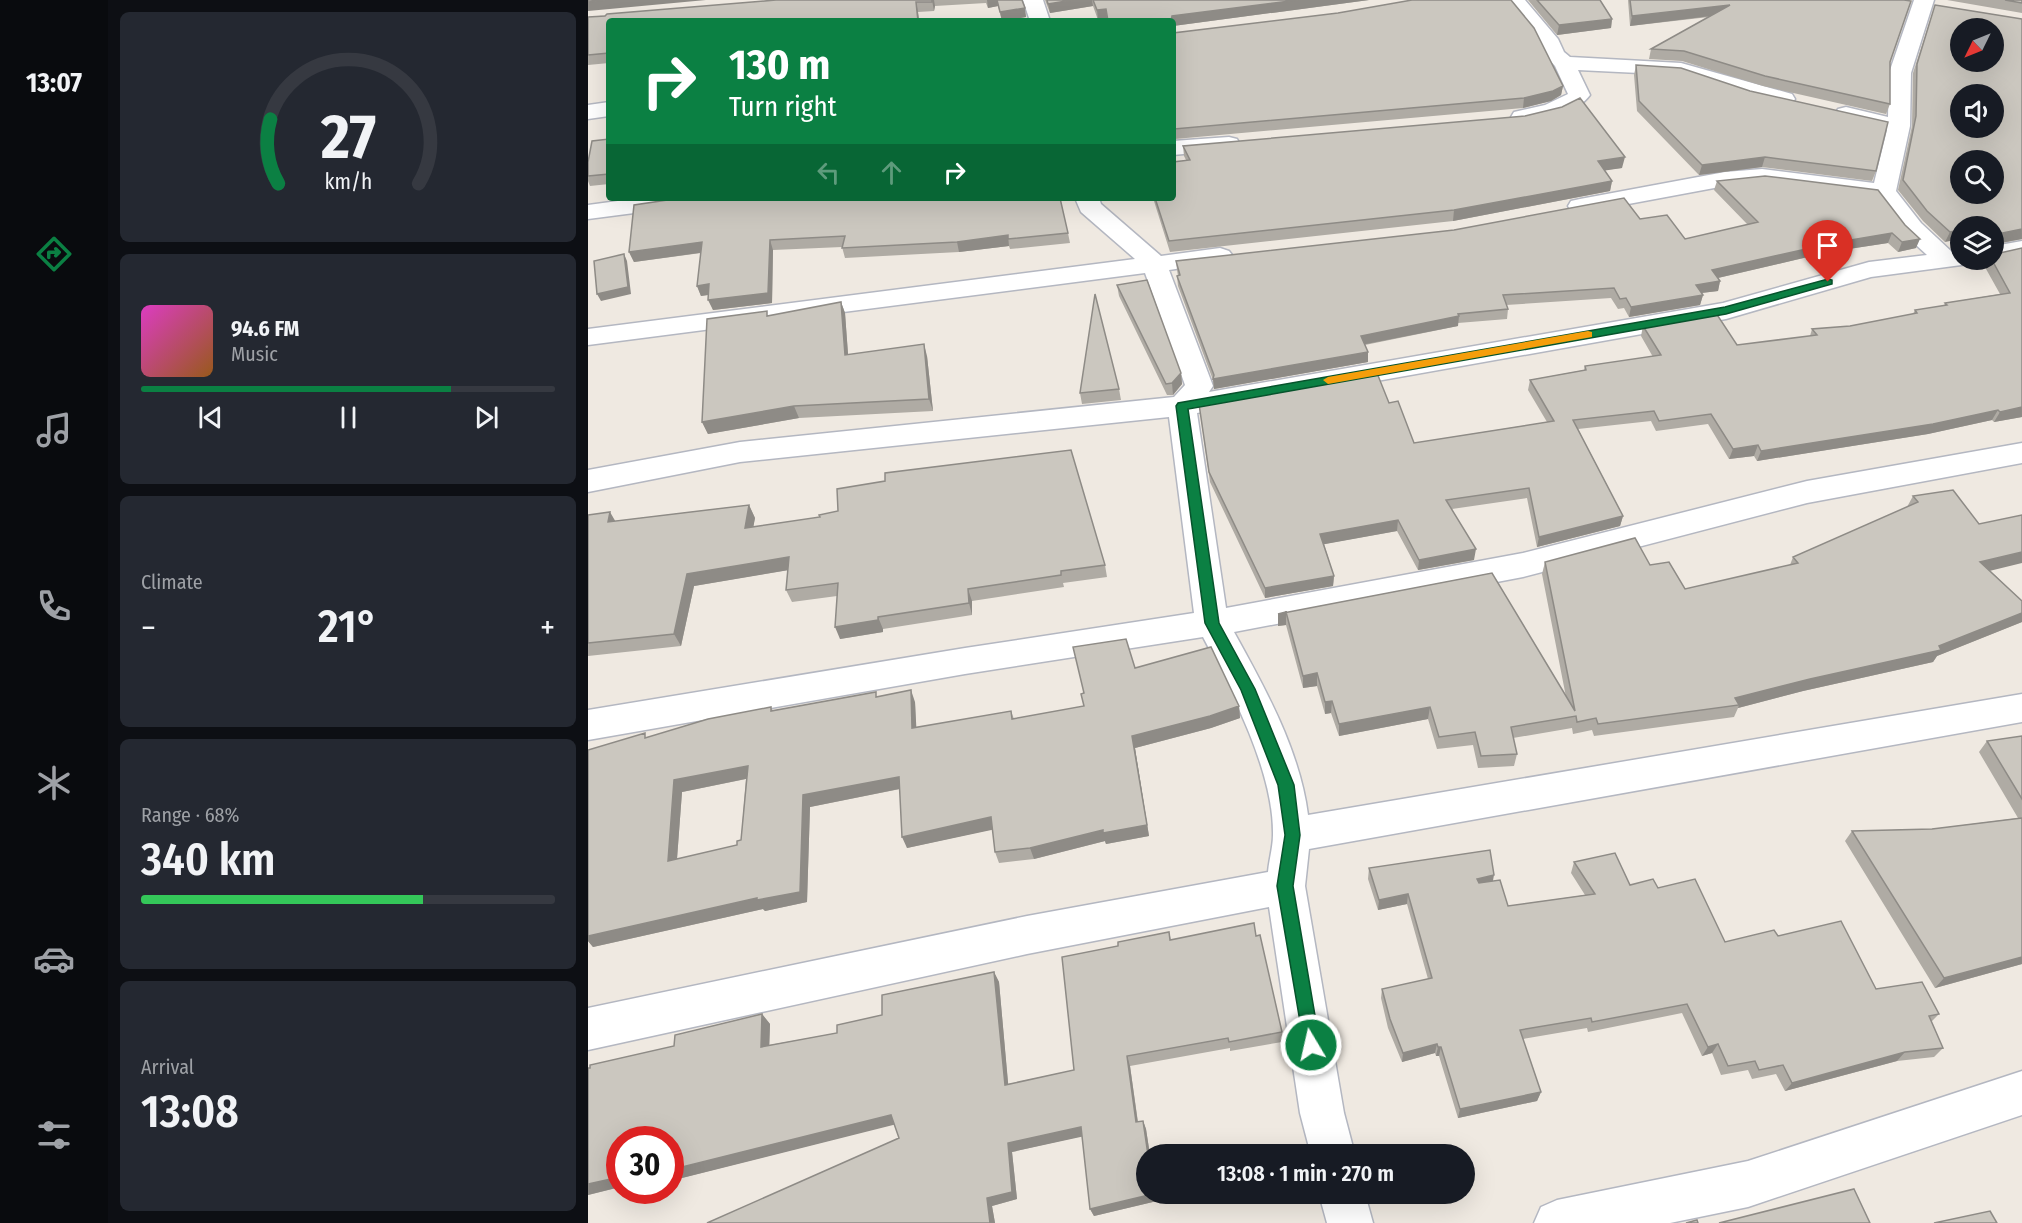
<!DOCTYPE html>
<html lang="en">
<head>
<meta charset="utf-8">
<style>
  :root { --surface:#171b24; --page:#242831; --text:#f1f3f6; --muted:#9ea1a6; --line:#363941; --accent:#0b8043 }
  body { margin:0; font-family:"Fira Sans Condensed",sans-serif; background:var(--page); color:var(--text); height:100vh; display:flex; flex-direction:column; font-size:22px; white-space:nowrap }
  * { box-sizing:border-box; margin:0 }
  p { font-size:20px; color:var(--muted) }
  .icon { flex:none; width:33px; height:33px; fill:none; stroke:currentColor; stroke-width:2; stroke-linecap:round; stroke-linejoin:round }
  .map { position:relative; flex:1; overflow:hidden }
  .panel { display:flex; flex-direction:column; gap:12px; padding:12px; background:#0d0f14; width:480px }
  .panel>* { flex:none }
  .banner { position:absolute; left:18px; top:18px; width:570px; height:183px; border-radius:6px; box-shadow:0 6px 24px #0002; background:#0b8043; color:#fff; overflow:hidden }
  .needle { width:39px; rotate:227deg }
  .tools { position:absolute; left:1362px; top:18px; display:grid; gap:12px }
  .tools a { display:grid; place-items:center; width:54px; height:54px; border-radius:50%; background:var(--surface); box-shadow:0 6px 24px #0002; font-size:30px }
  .speed { position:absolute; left:18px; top:1126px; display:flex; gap:12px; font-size:30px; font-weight:700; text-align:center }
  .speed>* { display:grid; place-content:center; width:78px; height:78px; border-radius:50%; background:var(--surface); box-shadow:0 6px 24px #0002; line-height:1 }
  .speed .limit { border:9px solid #d22; background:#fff; color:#111 }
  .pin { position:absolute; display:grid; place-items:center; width:51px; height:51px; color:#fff; margin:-62px -26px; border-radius:50% 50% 50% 0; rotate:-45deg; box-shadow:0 0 6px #0007 }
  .pin .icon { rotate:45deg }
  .me { position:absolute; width:66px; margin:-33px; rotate:351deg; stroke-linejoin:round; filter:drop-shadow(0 0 4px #0008) }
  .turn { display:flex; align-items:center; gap:21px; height:126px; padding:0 24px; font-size:27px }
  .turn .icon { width:78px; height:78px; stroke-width:2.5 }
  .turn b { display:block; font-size:42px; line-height:51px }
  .lanes { display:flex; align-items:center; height:57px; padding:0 24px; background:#0003; justify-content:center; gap:30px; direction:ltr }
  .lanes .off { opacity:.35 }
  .big { font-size:45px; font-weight:600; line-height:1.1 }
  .panel .widget { flex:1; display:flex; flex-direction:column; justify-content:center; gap:9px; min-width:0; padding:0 21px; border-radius:9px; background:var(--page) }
  .panel .dial { align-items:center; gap:0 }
  .dial svg { height:156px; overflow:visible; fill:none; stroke:var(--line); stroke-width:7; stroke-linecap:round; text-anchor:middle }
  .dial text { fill:var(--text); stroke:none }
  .song { display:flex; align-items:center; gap:18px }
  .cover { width:72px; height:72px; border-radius:9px; background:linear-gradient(135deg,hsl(310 70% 55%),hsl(30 70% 35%)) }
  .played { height:6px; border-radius:3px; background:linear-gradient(90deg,var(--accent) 75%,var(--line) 75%) }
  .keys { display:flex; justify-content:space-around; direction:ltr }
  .heat { display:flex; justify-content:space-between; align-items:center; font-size:33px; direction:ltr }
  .charge { height:9px; border-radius:4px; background:linear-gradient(90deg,#34c759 68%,var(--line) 0) }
  .trip { position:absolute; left:548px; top:1144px; width:339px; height:60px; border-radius:30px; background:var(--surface); box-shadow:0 6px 24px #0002; font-weight:600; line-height:60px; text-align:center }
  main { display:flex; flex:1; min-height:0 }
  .tab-bar { display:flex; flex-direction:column; width:108px; justify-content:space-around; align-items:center; background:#090b0e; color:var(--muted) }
  .tab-bar .icon { width:42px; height:42px }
  .tab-bar .on { color:var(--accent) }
  .tab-bar b { font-size:27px; color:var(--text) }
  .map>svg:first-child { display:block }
</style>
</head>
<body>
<main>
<nav class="tab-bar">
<b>13:07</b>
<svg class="icon on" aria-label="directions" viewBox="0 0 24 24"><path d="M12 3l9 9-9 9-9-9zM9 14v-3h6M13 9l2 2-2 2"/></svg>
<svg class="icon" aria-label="music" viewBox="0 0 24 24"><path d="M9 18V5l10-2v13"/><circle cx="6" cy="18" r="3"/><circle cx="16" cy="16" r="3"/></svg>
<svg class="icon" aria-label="phone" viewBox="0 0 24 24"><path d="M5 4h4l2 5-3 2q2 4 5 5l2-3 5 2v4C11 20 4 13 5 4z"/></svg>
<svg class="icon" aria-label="climate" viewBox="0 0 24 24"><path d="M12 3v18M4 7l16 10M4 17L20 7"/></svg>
<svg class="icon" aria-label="car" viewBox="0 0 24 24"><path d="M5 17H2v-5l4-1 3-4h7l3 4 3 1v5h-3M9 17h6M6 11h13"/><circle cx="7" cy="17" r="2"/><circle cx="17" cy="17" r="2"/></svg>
<svg class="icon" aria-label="filters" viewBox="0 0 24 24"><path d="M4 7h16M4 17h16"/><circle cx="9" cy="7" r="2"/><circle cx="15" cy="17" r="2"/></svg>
</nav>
<section class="panel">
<div class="widget dial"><svg viewBox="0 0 100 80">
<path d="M14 69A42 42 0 1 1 86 69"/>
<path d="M14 69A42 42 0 0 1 10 36" stroke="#0b8043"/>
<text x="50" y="56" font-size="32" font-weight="700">27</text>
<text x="50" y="72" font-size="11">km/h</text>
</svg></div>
<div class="widget">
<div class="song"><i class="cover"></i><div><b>94.6 FM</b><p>Music</p></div></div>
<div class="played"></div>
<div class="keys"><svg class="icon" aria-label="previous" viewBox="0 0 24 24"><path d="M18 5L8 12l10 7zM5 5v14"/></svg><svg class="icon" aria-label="pause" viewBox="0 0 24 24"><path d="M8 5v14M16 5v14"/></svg><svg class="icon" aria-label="next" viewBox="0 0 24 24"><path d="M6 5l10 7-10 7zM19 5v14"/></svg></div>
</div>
<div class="widget"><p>Climate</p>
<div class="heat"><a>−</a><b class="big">21°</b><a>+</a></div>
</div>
<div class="widget"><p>Range · 68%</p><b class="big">340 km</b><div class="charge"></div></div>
<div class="widget"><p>Arrival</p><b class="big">13:08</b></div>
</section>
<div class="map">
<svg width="1434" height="1223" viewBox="0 0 1434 1223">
  <rect width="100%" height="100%" fill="#efe9e1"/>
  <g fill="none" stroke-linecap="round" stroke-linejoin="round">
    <defs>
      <path id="minor" d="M435,0H455L462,21H442Z
        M917,0H937L970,39L976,52L982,57L1093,63L1204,94L1207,99L1204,104L1196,106L1092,75L990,70L1002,95C989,113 947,127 926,122L923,117L926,112L957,105L980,94L967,66L956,54L953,44Z
        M1326,0H1346L1323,73L1322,126L1308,191L1333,223L1364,252H1372V260H1384L1381,264L1283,277L1138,319L609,413L638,608L935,553L1219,481L1434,443V463L1219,503L935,577L646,632C677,688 712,751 720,815L1434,694V722L721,849L717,886L756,1113L767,1155H723L712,1113L681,907L439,954L0,1050V1008L439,916L680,872C681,860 685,847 685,835C686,772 644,692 615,637L377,674L0,740V710L377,648L606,613L581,417L152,462L0,492V470L152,442L586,397L597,385L557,273L0,345V329L547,259L493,212L487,198H511L513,204L573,256L632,248L641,251L645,256L641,261L581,270L625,386L621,392L1135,303L1281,262L1339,255L1315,233L1288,197L1174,183L1137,186L992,213L983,211L980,206L983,201L992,199L1137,172L1174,169L1286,183L1299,130L1250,119L1247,114L1250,109L1258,107L1300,117L1301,73Z
        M21,102V116L0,119V105Z
        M641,137L649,139L652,144L649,149L585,155V141Z
        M52,198H120L116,203L108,205L0,219V205Z
        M1434,241V255L1406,261L1402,260H1406V246Z
        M1434,1071V1115L1160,1207L1082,1223H946L953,1207L969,1200L1160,1161Z
        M731,1194H777L785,1223H739Z"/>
    </defs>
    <use href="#minor" stroke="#b4b7c1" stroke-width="3"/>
    <use href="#minor" fill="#fff" fill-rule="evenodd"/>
  </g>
  <path fill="#afaba4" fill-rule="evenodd" d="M188,0H434L438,17L414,21L410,6L400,8L398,3L347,6L346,11L330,12L331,21H21V63L0,65V17Z
    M457,0H781L585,26V21H520L519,18L510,20L505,6L462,13Z
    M940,0H1012L1024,19L1023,28L969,35Z
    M1040,0H1316L1302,62V104L1298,114L1175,86L1094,61L1061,59L1063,49L1121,17L1042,26Z
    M1359,0H1434V13Z
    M1347,5L1434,19V239L1409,244V247L1407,251L1412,253L1434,248V417L1406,422L1404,420L1340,434L1169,461L1166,456L1141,459L1120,424L1068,431L1063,421L990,429L1035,516L1032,526L949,547L939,498L864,509L886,560L830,570L809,531L736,544L746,576L745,586L677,598L622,482L611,404L801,403L826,443L959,422L940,390L942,380L996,370L997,366L1065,357L1053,336L1055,326L1149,345L1222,336L1224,329L1262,326L1325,314L1327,310L1356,306L1357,303L1412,294L1393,260H1406V226H1372L1357,242L1335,221L1310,190L1324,126L1325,73Z
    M585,33L975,86L973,95L963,101L935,108L587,139L585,134Z
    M1048,65L1288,171L1284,181L1174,167L1111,175L1049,111L1046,75Z
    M21,139V184L2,186L0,181V176Z
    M595,146L1034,168L1017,170L1024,181L1022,191L865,221L582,252L565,198H585L598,160L596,156Z
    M1129,181L1290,190L1328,248L1310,252L1300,243L1241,252L1130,278L1132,281L1130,291L1113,293L1115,295L1112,305L1041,317L1036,308L1030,309L1023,298L918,305L920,309L919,319L870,323V326L777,345L780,352V362L626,389L625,380L590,286L589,276H590L589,270L588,261L1052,219L1097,239L1160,225L1126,190Z
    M93,198L480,233L482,243L422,249L421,246L371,252L257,258L254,247L185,250L184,303L125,310L121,295L113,296L109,286L113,253L46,262L41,252Z
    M529,285L593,373L594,384L585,395H579L531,296Z
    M253,302L257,313L260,355L339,356L345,411L211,418L120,434L114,422L181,316Z
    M531,389L533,400L494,404L492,393Z
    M1325,496L1434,601V622L1349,656L1345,662L1215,691L1150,708L1146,717L1006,736L1004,730L985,734L984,728L925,738L929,754L926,766L890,768L885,745L849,749L840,719L751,736L743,713L737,714L729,686L715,688L698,625L690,626V614L904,573L978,697L954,574L957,562L1062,565L1097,589L1202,565L1205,557L1319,507Z
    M161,505L167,518L165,527L517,565L519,577L475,583L476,587L384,601V615L295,629V632L252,639L249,596L204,602L198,590L200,570L106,586L93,646L0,656V515L27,521Z
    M547,668L651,706L652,718L623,728L547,748L561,836L518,844L517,841L446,859L411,863L407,852L405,829L319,848L312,789L222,807L219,902L177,911L175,909L5,947L0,941V750L60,737L183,707L185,711L290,696L327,702L328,728L423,711L426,719L496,706V693ZM158,779L153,840L149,845L89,859L94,792Z
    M1434,736V964L1347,988L1257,841L1264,831L1344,829L1430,818L1391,752L1399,741Z
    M986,862L1042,885L1070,888L1137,942L1190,936L1288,989L1351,1014L1343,1022L1355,1048L1346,1057L1309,1061L1197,1091L1188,1074L1164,1079L1160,1070L1133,1075L1124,1053L1114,1056L1094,1013L1000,1032L999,1028L935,1039L953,1092L949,1101L870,1118L851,1056H848L847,1053L814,1062L800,1028L793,998L794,989L840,979L819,904L790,910L780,879L781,868L905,881L920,906L997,895L983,873Z
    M666,923L668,936L672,935L694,1032V1042L642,1051V1048L542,1066L550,1122L555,1121L558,1129L562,1155H558V1194H568L569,1201L506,1216L502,1209L494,1136L424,1152L429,1199L404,1206L407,1223H119L311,1138L306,1124L82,1181V1140H32V1187L0,1195V1068H2V1065L86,1046L87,1035L174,1014L182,1024L181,1045L249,1033V1025L294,1015V995L406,972L411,982L420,1084L486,1070L474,957L530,946V942L581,932L583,940Z"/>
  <path fill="#8e8b86" d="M17,0H118L0,11V2Z
    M344,0H346L347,6L346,11Z
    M399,0H409L410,6L400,8Z
    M484,0H504L505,6L462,13L460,4Z
    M710,0H781L585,26V21H583L584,16Z
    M328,2L330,12L331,21H330Z
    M1142,5L1139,14L1042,26L1044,16Z
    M437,8L438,17L414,21L412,12Z
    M518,9L519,18L510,20L509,10Z
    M1024,19L1023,28L969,35L971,25Z
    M975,86L973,95L963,101L935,108L936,98Z
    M1037,157L1034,168L1007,172L1010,161Z
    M1177,157L1174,167L1111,175L1114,165Z
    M1024,181L1022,191L865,221L866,210Z
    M1434,229V239L1406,244L1409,234Z
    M1372,230V239L1357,242L1362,232Z
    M1304,233L1300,243L1241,252L1121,280L1124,270L1245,243Z
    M420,235L421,246L371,252L369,242Z
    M1332,239L1328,248L1310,252L1314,242Z
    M182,240L185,250L184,303L125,310L120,300Z
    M114,242L118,252L46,262L41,252Z
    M36,254L39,261L43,294L13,301L9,294Z
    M1132,281L1130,291L1105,294L1108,285Z
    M121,284L125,294L113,296L109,286Z
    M1115,295L1112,305L1041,317L1043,307Z
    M253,302L257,313L261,367L257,355Z
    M871,316L870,326L773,345V336Z
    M336,344L339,356L345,411L341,399Z
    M780,352V362L626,389L625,379Z
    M593,373L594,384L585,395L584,383Z
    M206,406L211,418L120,434L114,422Z
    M1434,407V417L1406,422L1412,412Z
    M1410,410L1404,420L1340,434L1169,461L1173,451Z
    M1170,445L1166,456L1141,459L1145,449Z
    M161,505L167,518L163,540L157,528Z
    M22,512L29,524L20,522Z
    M1035,516L1032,526L949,547L951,537Z
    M810,520L809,531L732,545V534Z
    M888,549L886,560L830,570L831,560Z
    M1434,552V563L1385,575L1392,562Z
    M201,557L207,569L106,586L93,646L86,634L99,574Z
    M746,576L745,586L677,598V588Z
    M380,589L384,601V615L381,603Z
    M698,612V625L690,626V614Z
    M1434,613V622L1349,656L1345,662L1215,691L1150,708L1151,705L1147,698L1351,646Z
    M290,617L295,629V632L252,639L247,627Z
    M729,673V686L715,688V676Z
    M323,690L327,702L329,740L324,728Z
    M744,701L743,713L737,714V702Z
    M651,706L652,718L623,728L547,748L561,836L518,844L517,841L446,859L442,848L515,830L544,736Z
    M842,707L840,719L751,736V724Z
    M160,766L167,777L94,792L88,872L80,861L86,780Z
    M311,777L316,788L222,807L219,902L177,911L175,909L5,947L0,941V936L169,898L215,795Z
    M403,817L408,829L319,848L314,837Z
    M906,875L904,886L887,889L889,879Z
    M820,894L819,904L790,910L791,900Z
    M1434,957V964L1347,988L1356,978Z
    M406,972L411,982L421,1093L417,1085Z
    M174,1014L182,1024L181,1056L173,1047Z
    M849,1044L847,1053L814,1062L815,1053Z
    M1130,1044L1124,1053L1114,1056L1120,1047Z
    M850,1047H853L851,1056H848Z
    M1317,1052L1309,1061L1197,1091L1204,1083Z
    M539,1056L542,1066L551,1131L548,1122Z
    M953,1092L949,1101L870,1118L872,1109Z
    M303,1115L309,1124L82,1181V1170Z
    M555,1121L558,1129L562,1155H560Z
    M493,1127L497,1136L424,1152L429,1199L404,1206L407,1223H402L399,1198L420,1143Z
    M32,1177V1187L0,1195V1184Z
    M565,1194H568L569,1201L506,1216L502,1209Z"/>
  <path fill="#cbc7bf" stroke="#8e8b86" stroke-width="1.5" fill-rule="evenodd" d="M0,0H17L0,2Z
    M188,0H344V2H328L330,21H21V53L0,55V17L17,16L19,14Z
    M409,0H434L437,8L412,12Z
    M459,0H484L460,4Z
    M505,0H710L584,16L583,21H520L518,9L509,10Z
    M824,0H923L946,28L975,86L965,91L936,98L586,129L585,126V33L750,13Z
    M949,0H1012L1024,19L971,25Z
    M1042,0H1316L1323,1L1302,62V104L1177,76L1096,51L1063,49L1142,5L1044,16Z
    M1417,0H1434V3Z
    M1347,5L1434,19V229L1409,234V247L1406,249V226H1372V230L1362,232L1339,211L1315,180L1328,116L1329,64ZM1372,28H1406V62H1372ZM1372,94H1406V128H1372ZM1372,160H1406V194H1372Z
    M1048,65L1093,68L1162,91L1300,122L1288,171L1177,157L1114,165L1051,101Z
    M992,98L1037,157L1010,161L1024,181L866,210L581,241L567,198H585V162L602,160L595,146L937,116L974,107Z
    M21,139V174L0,176V162L4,141Z
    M1177,176L1290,190L1317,225L1332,239L1314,242L1304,233L1245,243L1124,270L1132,281L1108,285L1115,295L1043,307L1038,298L1032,299L1026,288L915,295L920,309L870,314L871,316L773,336L780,352L625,379L626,375L589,276L592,275L588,261L866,230L1036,198L1052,219L1079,215L1097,239L1170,222L1129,181Z
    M93,198H472L480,233L420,239V235L369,242L254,248L257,236L182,240L180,293L120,300L121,284L109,286L114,242L41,252L46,205Z
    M1434,248V407L1412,412L1410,410L1345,424L1173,451L1170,445L1145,449L1123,414L1071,421L1066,411L985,420L1035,516L951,537L941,488L858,500L888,549L831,560L810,520L732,534L746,576L677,588L621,472L611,404L789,373L801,403L810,401L826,443L966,421L942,380L998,370L997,366L1073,355L1055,326L1128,313L1149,345L1229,335L1224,329L1262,326L1329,313L1327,310L1359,305L1357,303L1422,293L1404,260H1406V250L1412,253Z
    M36,254L40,287L9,294L6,261Z
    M559,280L593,373L584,383L578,384L529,285Z
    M507,294L531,389L492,393Z
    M253,302L257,355L336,344L341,399L206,406L114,422L119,319L179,311V316Z
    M483,450L517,565L473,571V575L380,589L381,603L290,617V620L247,627L250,583L198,590L201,557L99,574L86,634L0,643V515L22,512L20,522L161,505L157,528L232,517L231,515L250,511L249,489L297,481V473Z
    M1365,490L1391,524L1434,515V552L1392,562L1434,601V613L1351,646L1353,650L1222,679L1147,698L1151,705L1010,724L1008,718L989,722L988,716L923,727L929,754L893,756L887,732L851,737L842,707L751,724L744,701L737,702L729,673L715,676L698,612L690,614L904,573L987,711L957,562L1047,538L1062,565L1081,562L1097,589L1210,563L1205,557L1330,502L1325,496Z
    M538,639L547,668L623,647L651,706L622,716L544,736L559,825L515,833V830L442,848L407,852L403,817L314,837L311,777L215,795L212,892L169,900V898L0,936V750L57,733V738L120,719L183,707V711L288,692V697L323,690L324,728L423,711L424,719L496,706L493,694L496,693L485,647ZM160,766L153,840L149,841V845L80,861L86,780Z
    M1434,736V799L1399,741Z
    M1434,818V957L1356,978L1264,831L1344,829Z
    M902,850L906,875L889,879L891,883L912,880L920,906L1007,894L986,862L1027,853L1042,885L1065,879L1070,888L1107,879L1137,942L1186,930L1190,936L1253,921L1288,989L1334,982L1351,1014L1341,1016L1355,1048L1317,1052L1204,1083L1195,1065L1171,1070L1167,1061L1140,1066L1130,1044L1120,1047L1099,1004L1004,1022L1003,1018L932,1030L953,1092L872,1109L853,1047H850L849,1044L815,1053L802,1019L794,989L844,978L820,894L791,900L781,868Z
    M666,923L668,936L672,935L694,1032L641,1042L640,1038L539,1056L548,1122L555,1121L560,1155H558V1194H565L502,1209L493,1127L420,1143L424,1192L399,1198L402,1223H119L311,1138L303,1115L82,1170V1140H32V1177L0,1184V1068H2V1065L86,1046L87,1035L174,1014L173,1047L249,1033V1025L294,1015V995L406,972L417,1085L486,1070L474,957L530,946V942L581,932L582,940Z
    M1266,1189L1282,1223H1131Z
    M1402,1211L1409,1223H1346Z
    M1109,1220L1110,1223H1098Z"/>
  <path fill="#0b8043" stroke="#07532c" stroke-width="1.5" d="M1240,279L1244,280V284L1138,314L600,409L631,623L667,689L706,785L712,835L705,886L732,1045L729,1051L723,1053L717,1051L689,886L697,835L690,785L653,690L617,623L588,406L590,403L1137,307Z"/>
  <path fill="#f59e0b" d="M1000,331L1004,332V337L740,384L735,380L740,377Z"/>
</svg>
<div class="tools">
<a><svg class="needle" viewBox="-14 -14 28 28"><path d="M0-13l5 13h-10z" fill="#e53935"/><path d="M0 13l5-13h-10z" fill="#9ea1a6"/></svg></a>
<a><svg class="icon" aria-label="sound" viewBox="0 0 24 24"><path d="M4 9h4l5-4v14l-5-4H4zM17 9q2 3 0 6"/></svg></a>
<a><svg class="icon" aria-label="search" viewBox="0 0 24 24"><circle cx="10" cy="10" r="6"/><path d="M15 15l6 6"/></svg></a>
<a><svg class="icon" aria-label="layers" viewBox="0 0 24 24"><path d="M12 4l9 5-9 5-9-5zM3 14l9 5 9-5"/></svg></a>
</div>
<div class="speed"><div class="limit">30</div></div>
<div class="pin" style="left:1240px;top:282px;background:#d93025"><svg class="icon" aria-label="arrive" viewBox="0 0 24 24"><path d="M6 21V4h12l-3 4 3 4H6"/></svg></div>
<svg class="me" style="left:723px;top:1045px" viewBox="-20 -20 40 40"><circle r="17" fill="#0b8043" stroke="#fff" stroke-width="3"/><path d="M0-11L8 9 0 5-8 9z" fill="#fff"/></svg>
<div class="trip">13:08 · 1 min · 270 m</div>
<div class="banner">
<div class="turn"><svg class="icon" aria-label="right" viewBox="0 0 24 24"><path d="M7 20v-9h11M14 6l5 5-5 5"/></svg><div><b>130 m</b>Turn right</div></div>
<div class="lanes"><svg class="icon off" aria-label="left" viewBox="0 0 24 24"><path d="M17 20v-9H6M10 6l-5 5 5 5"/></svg><svg class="icon off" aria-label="ahead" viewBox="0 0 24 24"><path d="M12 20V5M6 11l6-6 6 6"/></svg><svg class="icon" aria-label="right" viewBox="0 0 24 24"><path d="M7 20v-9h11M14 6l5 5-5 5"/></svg></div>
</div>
</div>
</main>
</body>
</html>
